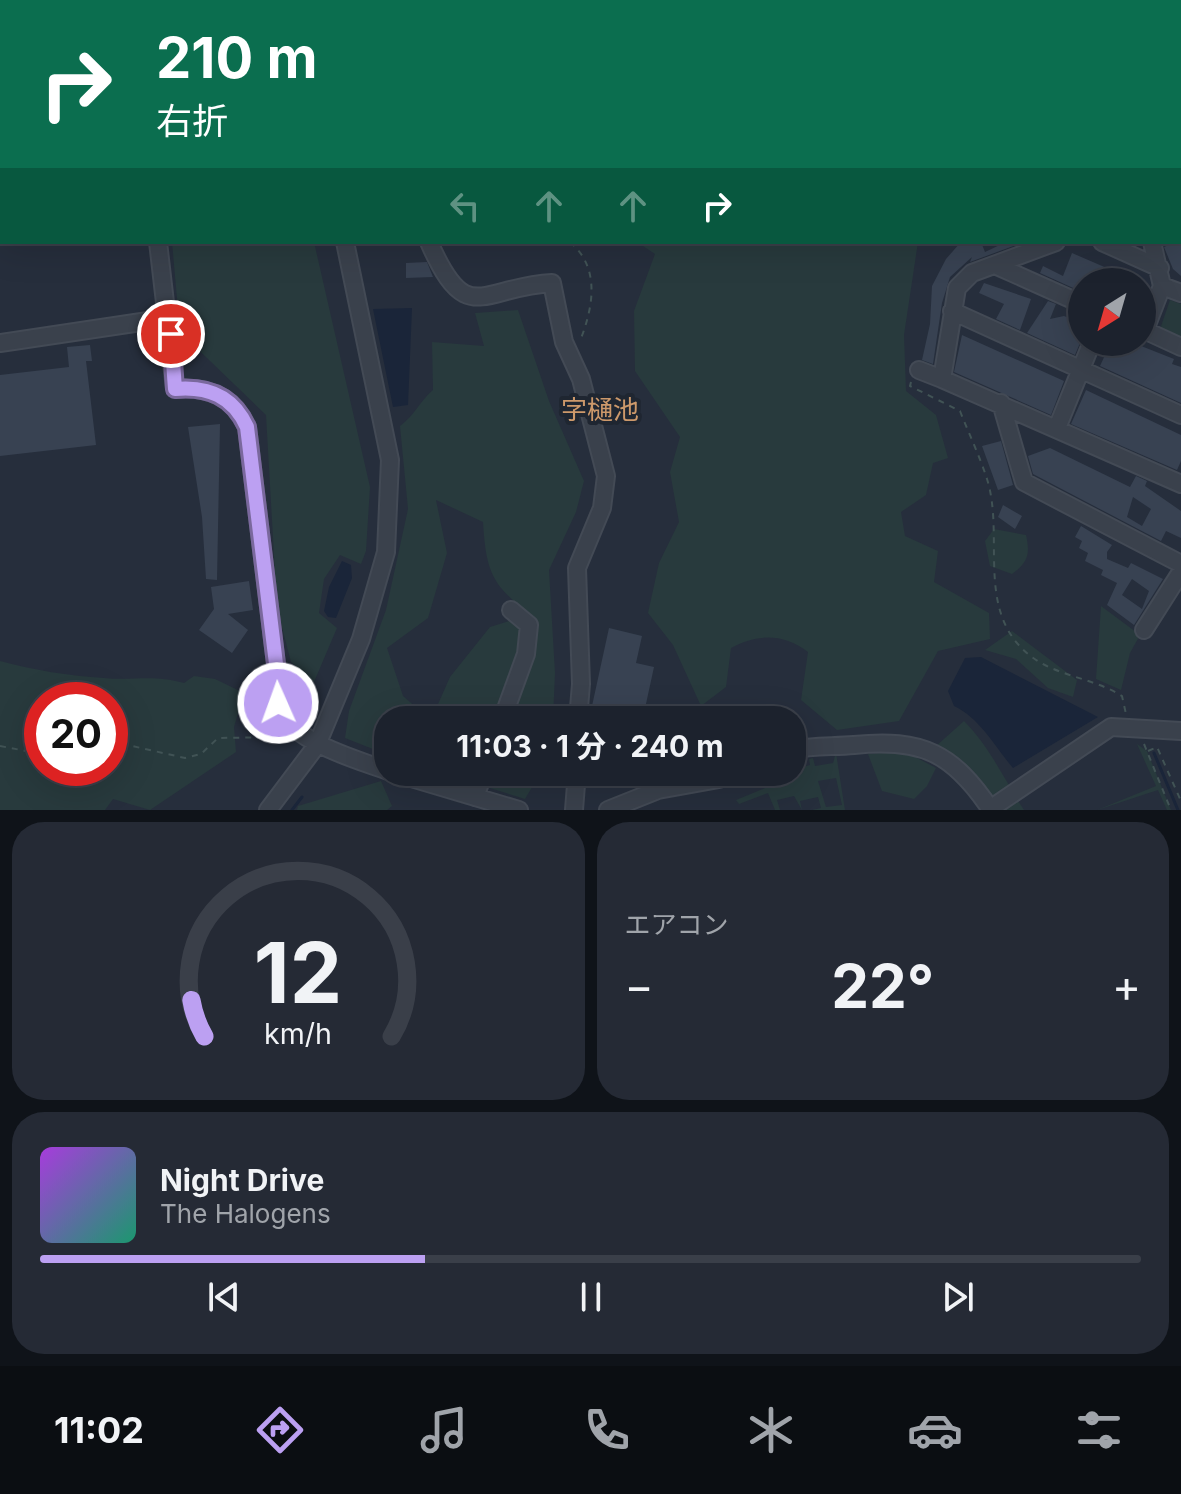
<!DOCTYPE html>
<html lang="ja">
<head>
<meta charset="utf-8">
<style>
  :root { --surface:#1c222d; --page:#252a35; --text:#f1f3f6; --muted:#a0a4aa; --line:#3a3f49; --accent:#bca0f2 }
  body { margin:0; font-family:Inter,"Noto Sans JP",sans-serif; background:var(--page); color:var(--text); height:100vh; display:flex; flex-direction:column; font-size:30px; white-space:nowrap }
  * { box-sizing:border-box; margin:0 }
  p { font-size:26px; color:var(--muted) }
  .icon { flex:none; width:44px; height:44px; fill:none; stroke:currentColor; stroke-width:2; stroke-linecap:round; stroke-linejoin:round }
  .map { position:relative; height:810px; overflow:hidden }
  .details { display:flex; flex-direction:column; gap:12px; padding:12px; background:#0f1319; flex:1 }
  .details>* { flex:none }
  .banner { position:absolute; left:0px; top:0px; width:1182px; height:244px; box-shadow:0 8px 32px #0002,0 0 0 2px var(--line); background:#0b6e4f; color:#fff; overflow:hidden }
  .needle { width:52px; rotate:217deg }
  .tools { position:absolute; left:1068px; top:268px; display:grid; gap:16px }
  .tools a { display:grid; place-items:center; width:88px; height:88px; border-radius:50%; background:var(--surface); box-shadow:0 8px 32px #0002,0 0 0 2px var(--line); font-size:40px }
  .speed { position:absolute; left:24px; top:682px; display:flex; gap:16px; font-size:40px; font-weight:700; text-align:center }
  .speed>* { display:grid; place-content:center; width:104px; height:104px; border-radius:50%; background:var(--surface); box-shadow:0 8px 32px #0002,0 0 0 2px var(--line); line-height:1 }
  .speed .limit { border:12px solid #d22; background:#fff; color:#111 }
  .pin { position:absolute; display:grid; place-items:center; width:68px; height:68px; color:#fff; margin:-34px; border:4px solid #fff; border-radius:50%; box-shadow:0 2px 8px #0007 }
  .me { position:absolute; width:88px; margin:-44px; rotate:358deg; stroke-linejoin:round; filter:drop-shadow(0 0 6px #0008) }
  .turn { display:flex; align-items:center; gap:28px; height:168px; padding:0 24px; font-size:36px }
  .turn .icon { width:104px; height:104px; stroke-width:2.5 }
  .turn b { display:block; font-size:56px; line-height:68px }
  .lanes { display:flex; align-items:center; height:76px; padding:0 24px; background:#0003; justify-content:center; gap:40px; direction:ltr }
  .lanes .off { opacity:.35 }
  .big { font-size:60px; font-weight:700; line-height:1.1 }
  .details .widget { flex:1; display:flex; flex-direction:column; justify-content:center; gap:12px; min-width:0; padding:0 28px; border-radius:32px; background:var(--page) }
  .details .dial { align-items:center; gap:0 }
  .dial svg { height:208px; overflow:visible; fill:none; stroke:var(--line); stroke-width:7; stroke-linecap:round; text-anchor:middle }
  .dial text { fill:var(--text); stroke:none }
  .song { display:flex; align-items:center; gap:24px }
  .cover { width:96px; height:96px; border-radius:12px; background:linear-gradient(135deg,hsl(280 70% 55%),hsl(160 70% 35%)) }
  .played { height:8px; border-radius:4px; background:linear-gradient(90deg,var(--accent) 35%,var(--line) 35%) }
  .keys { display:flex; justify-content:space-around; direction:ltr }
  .heat { display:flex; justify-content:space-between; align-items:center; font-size:44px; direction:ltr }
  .details .tiles { flex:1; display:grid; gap:12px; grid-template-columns:1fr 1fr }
  .widget:last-child { grid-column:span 2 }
  .trip { position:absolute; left:374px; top:706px; width:432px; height:80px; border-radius:32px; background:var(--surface); box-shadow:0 8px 32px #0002,0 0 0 2px var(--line); font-weight:700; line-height:80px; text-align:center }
  .tab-bar { display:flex; height:128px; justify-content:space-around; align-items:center; background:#0b0e12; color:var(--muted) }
  .tab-bar .icon { width:56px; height:56px }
  .tab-bar .on { color:var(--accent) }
  .tab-bar b { font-size:36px; color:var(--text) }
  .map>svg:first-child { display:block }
</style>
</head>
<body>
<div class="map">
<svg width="1181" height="810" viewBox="0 0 1181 810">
  <rect width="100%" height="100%" fill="#262e3c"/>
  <path fill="#283a3d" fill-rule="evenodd" d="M172,242H314L370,487L366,551L361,564L340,555L324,579L319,613L337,628L314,682L291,662L277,608L266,415L180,332Z
    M637,242H918L904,335L906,391L936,415L948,458L933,463L926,495L901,512L905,536L938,551L934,582L989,613L990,639L938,651L899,721L837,730L801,700L808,652C783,633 757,634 731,648L726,687L701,706L673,645L648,613L659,563L679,522L670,472L680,437L635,371L634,311L655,254Z
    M1170,300L1181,304V342L1159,332Z
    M518,310L549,401L584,481L576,512L549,570L555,673L553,720H431L450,677L490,627L531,614C491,586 486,570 483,522L436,500L447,553L428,618L387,648L403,696L419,710L415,720H388V755L345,738L349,711L386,610L408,509L400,426C415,415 419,402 433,390L432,342L484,346L475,313Z
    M994,529L1026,535C1030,553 1029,562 1012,574L990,566L985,541Z
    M1101,606L1140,635L1130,653L1121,690L1096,679Z
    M1012,631L1077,680L1073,697L1048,688L1016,659L985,650Z
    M0,661C34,670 69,676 104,678C135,681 152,674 184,683L194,676L215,679L244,693L234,727L236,752L150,810L113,799L105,810H0ZM42,700H110V768H42Z
    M964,721C990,747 1005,781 1024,810H991L935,747Z
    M1137,744L1147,751L1171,810H1167L1158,790L1097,810L1156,786Z
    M904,751L936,768L927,786L914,799L882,791L868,754Z
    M836,753L845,810H812L821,808L818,797L800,801L802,810L794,796L777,800L780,810H775L768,793L739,804L736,800L765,788L760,773L766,772L771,783L788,778L787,772L810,765L809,759L813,758L815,766L833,763ZM836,778L842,805L826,807L818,781Z
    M439,772H541L525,799Z
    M381,781L392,806L387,810H297L298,806Z"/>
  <path fill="#1a2539" d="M412,308L408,405L393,407L373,309Z
    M342,561L351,565L352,578L336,618L328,617L324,611L329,587Z
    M981,657L1098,717L1013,768C995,747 980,718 954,706L948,691L965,658Z"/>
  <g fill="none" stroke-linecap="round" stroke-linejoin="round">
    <path stroke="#1a2539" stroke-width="3" d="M1154,753L1178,810
      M292,810L302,797"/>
  </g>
  <path fill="#384252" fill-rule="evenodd" d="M1180,240H1181V276L1173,269L1164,247Z
    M981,242L985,252L1006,242H1024L970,262L972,257L950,277L942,303L933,364L922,360L930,324L932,286L946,259L960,243Z
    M1072,253L1116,272L1144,282H1082V292L1040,273L1043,266L1063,276Z
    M427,262L433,277L406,278V263Z
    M984,283L1031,299L1020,330L996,319L1004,304L979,293Z
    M1048,301L1056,304L1050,319L1064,316L1082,323V338L1075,355L1027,333Z
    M962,335L1064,381L1051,415L954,372Z
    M1111,342H1131L1174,359L1172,364L1181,367V403L1100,366Z
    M90,345L92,361H86L96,445L0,456V375L69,367L67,347Z
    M1086,390L1181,435V461L1177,470L1071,424Z
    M220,424L217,580L206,579L202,517L188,427Z
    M1001,441L1013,485L998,490L982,446Z
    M1050,448L1130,487L1136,476L1147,481L1145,486L1181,511V538L1166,531L1161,541L1033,474L1028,456ZM1133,497L1151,509L1142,526L1127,517Z
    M1003,505L1022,516L1015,529L998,517Z
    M1081,526L1112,545L1107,552V559L1128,568L1131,563L1163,579L1134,625L1107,605L1117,583L1101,575L1103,570L1085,561L1088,553L1079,548L1082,541L1075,537ZM1132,579L1149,591L1142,609L1122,595Z
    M249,581L253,610L228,614L248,630L232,653L199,630L214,609L211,587Z
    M609,628L642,636L636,663L654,667L644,713L627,709L626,713L592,706Z"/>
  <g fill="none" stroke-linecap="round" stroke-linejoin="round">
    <defs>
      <path id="minor" d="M127,0V2
        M853,0L859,2
        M1051,0L1052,2
        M343,2L344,0
        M758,2L760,0
        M918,2L922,0
        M1127,2L1128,0
        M1180,51H1181
        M1180,109H1181
        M158,242L175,389C208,386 233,396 247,427L277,672C277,682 275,694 278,704C287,741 356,759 388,771
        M429,242C467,329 481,287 552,283L564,342L581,379L606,476L602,508L577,568L581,684L578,720
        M1056,242L972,273L957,288L942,379L1181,484
        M1102,242L1160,268
        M1152,242L1162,286L1181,293
        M997,266L1082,304
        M952,311L1181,415
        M1142,329L1181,347
        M1145,330L1162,286
        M0,343L168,318
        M919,370L942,379
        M1001,403L1024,482L1181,564
        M1057,428L1092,342
        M1144,630L1181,572
        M502,720L526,654L529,625L511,610
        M792,750C813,745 833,747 854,745C922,738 953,753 991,810
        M391,772L519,810
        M475,797L484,772
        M990,809L1111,727L1181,731
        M268,810L317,745L361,639L386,552L390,460L345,242
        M574,810L577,772
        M608,810L658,790L719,779L729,772"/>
    </defs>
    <use href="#minor" stroke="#434a55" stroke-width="20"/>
    <path stroke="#415355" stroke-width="2" stroke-dasharray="6 6" stroke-linecap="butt" d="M548,0L550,2
      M570,242C601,268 593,308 580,341
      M911,382L910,386L960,411C969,434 980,457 987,479C1005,536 975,610 1028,654C1056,677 1092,677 1122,696L1126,714
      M110,741L185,758L201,754L218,738L283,737
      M1144,744L1171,810
      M0,746L42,754
      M1148,751L1157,747L1181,801"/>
    <use href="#minor" stroke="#3a414c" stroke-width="16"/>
  </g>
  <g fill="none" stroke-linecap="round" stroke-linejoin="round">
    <defs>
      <path id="route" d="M171,334L175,389C208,386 233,396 247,427L277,672L278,703"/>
    </defs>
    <use href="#route" stroke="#7a689d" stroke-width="20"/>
    <use href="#route" stroke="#bca0f2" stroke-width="14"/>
  </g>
  <g text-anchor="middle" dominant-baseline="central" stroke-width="8" stroke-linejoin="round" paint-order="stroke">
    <g font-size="26" fill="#cd996b" stroke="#1f2631">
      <text x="600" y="409">字樋池</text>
    </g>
  </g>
</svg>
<div class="tools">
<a><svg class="needle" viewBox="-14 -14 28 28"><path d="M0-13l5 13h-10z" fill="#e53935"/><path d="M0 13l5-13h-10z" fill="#a0a4aa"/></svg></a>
</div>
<div class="speed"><div class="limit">20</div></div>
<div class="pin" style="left:171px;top:334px;background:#d93025"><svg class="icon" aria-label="arrive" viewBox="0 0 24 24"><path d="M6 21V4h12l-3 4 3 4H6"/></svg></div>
<svg class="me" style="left:278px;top:703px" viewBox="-20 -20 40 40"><circle r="17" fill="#bca0f2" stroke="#fff" stroke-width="3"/><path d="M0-11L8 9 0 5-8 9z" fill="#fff"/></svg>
<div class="trip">11:03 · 1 分 · 240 m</div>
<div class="banner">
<div class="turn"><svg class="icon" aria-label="right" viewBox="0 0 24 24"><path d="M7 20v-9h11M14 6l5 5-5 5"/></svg><div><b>210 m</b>右折</div></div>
<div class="lanes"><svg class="icon off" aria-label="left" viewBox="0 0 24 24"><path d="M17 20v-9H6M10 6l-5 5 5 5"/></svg><svg class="icon off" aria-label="ahead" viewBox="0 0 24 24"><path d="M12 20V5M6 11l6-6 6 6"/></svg><svg class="icon off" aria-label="ahead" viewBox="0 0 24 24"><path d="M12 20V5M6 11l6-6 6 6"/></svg><svg class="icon" aria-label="right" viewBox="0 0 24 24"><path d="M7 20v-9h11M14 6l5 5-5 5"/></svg></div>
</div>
</div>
<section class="details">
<div class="tiles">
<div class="widget dial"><svg viewBox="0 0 100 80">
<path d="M14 69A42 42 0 1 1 86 69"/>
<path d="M14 69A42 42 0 0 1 9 55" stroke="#bca0f2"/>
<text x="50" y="56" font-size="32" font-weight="700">12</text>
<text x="50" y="72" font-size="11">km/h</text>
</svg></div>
<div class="widget"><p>エアコン</p>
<div class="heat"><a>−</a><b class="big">22°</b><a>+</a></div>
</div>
<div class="widget">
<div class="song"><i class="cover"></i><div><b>Night Drive</b><p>The Halogens</p></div></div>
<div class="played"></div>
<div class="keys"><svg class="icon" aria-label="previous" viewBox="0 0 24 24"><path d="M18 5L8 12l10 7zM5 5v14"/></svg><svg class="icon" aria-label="pause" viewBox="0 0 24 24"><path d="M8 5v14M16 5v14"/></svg><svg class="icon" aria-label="next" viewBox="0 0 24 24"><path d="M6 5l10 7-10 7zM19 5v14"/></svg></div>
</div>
</div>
</section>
<nav class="tab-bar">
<b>11:02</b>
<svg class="icon on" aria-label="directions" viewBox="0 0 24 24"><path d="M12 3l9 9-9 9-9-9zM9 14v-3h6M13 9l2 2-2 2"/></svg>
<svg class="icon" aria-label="music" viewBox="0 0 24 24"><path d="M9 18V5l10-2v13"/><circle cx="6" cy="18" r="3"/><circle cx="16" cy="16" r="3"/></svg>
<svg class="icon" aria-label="phone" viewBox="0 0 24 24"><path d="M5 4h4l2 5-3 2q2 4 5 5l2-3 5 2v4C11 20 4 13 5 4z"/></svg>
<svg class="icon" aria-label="climate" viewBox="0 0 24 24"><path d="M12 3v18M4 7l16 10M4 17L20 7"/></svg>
<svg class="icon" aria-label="car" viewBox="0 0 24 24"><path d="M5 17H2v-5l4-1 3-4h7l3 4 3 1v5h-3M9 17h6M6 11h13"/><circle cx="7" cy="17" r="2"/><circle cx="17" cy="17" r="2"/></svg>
<svg class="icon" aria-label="filters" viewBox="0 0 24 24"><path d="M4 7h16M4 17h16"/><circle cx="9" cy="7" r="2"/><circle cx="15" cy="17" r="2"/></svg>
</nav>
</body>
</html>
